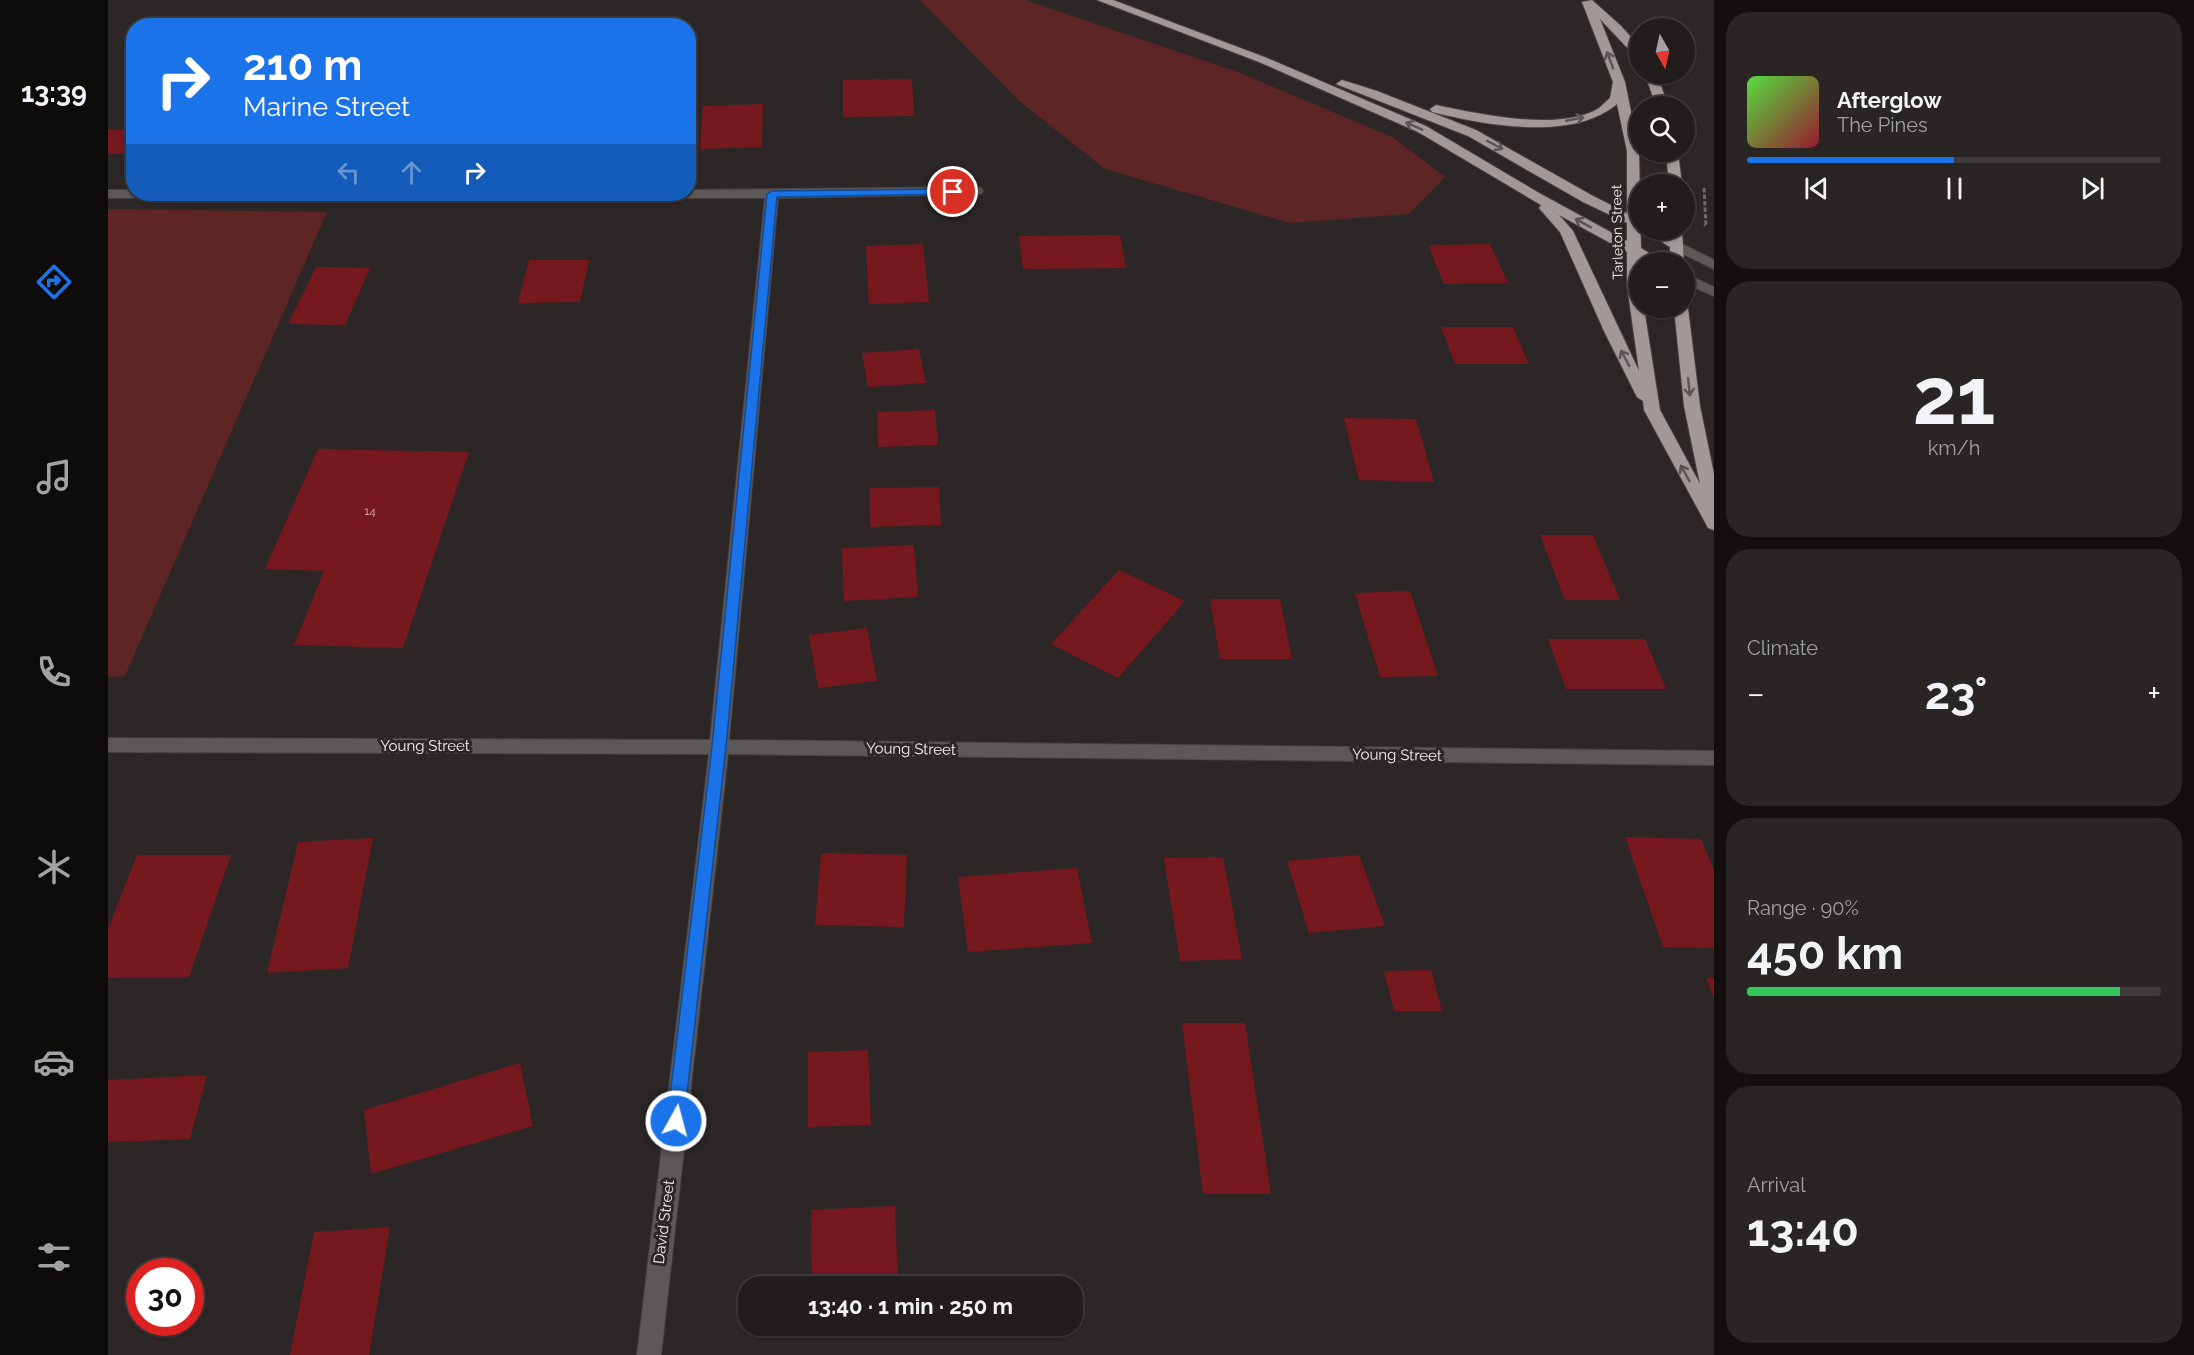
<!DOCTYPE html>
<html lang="en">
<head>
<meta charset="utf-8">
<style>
  :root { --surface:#221c1c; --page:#2a2525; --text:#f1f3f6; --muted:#a2a1a3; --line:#3f3a3b; --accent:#1a73e8 }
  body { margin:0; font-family:Raleway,sans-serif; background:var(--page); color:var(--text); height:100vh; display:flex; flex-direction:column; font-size:22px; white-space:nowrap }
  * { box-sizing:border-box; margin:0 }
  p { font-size:20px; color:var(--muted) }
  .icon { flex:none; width:33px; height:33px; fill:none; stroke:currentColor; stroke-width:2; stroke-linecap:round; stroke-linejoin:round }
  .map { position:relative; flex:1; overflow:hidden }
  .side { display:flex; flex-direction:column; gap:12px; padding:12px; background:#130f0f; width:480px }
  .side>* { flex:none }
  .hud { position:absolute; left:18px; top:18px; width:570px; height:183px; border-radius:24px; box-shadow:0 2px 4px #0004,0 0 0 2px var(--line); background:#1a73e8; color:#fff; overflow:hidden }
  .needle { width:39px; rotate:171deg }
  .fabs { position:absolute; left:1521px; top:18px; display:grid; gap:12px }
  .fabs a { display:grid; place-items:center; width:66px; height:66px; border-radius:50%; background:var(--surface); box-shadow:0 2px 4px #0004,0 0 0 2px var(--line); font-size:30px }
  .speed { position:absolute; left:18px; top:1258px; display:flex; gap:12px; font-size:30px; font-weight:700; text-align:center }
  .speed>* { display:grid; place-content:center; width:78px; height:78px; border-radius:50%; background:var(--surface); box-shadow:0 2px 4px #0004,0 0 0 2px var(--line); line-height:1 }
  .speed .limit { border:9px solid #d22; background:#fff; color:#111 }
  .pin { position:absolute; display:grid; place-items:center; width:51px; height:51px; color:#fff; margin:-26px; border:3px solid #fff; border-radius:50%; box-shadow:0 2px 6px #0007 }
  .me { position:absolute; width:66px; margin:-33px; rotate:7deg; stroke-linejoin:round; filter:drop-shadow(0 0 4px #0008) }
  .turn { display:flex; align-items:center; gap:21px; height:126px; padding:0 18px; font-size:27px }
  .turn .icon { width:78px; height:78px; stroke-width:2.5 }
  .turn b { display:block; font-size:42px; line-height:51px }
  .lanes { display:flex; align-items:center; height:57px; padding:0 18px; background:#0003; justify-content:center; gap:30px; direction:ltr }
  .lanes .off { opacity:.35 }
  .big { font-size:45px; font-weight:700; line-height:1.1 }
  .side .widget { flex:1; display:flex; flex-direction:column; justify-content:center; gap:9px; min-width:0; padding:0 21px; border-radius:24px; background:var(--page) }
  .side .dial { align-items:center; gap:0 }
  .dial b { font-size:78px; line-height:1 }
  .song { display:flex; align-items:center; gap:18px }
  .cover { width:72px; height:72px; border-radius:9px; background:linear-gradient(135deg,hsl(110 70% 55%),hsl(350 70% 35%)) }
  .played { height:6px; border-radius:3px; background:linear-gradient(90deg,var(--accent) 50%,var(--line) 50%) }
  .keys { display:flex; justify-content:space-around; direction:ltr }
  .heat { display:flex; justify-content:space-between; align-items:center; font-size:33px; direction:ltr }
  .charge { height:9px; border-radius:4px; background:linear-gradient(90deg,#34c759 90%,var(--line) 0) }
  .trip { position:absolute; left:630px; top:1276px; width:345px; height:60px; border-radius:24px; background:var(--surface); box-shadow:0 2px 4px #0004,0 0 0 2px var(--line); font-weight:700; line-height:60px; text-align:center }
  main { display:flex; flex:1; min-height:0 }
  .menu { display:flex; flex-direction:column; width:108px; justify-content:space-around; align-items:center; background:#0e0b0b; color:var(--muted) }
  .menu .icon { width:42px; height:42px }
  .menu .current { color:var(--accent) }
  .menu b { font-size:27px; color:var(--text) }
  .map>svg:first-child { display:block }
</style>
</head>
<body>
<main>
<nav class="menu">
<b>13:39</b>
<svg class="icon current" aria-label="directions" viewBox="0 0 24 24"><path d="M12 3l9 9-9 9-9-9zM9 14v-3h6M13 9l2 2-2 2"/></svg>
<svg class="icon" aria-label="music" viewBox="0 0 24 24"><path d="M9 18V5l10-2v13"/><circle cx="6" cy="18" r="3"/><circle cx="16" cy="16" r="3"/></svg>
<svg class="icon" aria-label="phone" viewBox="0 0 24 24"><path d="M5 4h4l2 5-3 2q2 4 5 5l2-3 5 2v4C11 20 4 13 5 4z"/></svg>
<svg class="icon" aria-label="climate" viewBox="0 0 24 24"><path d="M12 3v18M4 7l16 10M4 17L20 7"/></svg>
<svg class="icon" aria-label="car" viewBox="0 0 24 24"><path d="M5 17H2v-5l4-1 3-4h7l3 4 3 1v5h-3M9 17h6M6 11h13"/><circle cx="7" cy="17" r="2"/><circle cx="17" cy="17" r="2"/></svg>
<svg class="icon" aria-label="filters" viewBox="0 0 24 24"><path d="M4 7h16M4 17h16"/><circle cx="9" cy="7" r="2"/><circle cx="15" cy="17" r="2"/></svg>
</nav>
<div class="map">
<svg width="1606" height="1355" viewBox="0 0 1606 1355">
  <rect width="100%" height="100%" fill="#2d2626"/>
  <path fill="#5d2625" d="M812,0H917L1130,72L1286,138L1337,177L1301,214L1182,223L997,169L910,100Z
    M0,209L219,212L17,676L0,677Z"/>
  <path fill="#75191e" d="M804,79L806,116L735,117V80Z
    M655,104L654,147L592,149L595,106Z
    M0,129L26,130V151L23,154H0Z
    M1012,235L1018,268L915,269L911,236Z
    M815,244L821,302L761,304L758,246Z
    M1382,244L1400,283L1336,284L1320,245Z
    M421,260H481L472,302L410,303Z
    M208,267L262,268L237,325L180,324Z
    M1333,327H1405L1421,364H1347Z
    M811,349L818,383L760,387L754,353Z
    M827,410L830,445L770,447L769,412Z
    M1236,418L1308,419L1326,482L1251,480Z
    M210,449L361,452L295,648L186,645L216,571L157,569Z
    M831,487L833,525L762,527L761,488Z
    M1432,535H1485L1512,600H1457Z
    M806,545L810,597L736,601L734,548Z
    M1011,570L1077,601L1010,678L943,644Z
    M1302,591L1330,676L1272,677L1247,593Z
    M1102,599H1172L1184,659H1112Z
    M759,628L769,681L710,688L701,635Z
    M1440,639H1537L1558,689H1458Z
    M1517,837L1593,839L1606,871V948L1555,947Z
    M265,838L240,968L159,973L190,842Z
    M713,853L799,855L796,927L707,925Z
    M29,855H123L81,977L0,978V929Z
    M1251,855L1277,926L1201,933L1179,861Z
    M1115,857L1134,959L1072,961L1056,858Z
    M969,868L984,943L860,952L850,877Z
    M1323,970L1334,1011H1286L1276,971Z
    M1598,978H1606V998Z
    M1074,1023H1137L1163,1194H1095Z
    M760,1050L763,1125L700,1127V1052Z
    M412,1063L425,1126L263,1174L256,1110Z
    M99,1075L82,1139L0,1142V1080Z
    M787,1206L790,1287H704L703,1210Z
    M282,1227L261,1355H182L206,1232Z"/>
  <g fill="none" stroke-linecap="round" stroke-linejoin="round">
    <defs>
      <path id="minor" d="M868,187L873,188L875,191L873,194L670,198L621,740L1606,751V765L620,754L553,1355H529L601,754L0,752V738L602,740L657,198H0V190H26V194H580V190Z
        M1568,241L1606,260V269L1563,248L1561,245Z
        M1576,273L1606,287V296L1576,283Z"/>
      <path id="highway" d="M989,0H1005L1159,58L1318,126L1431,193L1519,241V223L1475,202L1360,136L1228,84L1234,80L1269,91L1368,130L1485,196L1519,213V151L1509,104C1464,142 1377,125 1324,112L1322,109L1328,105C1371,114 1447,131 1488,110C1493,107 1497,102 1502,98L1505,82L1474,2L1484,0L1513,26L1532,47V58L1528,57L1492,19L1517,82L1531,151L1533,248L1555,262H1539L1533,259L1532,262V308H1536L1552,410L1592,484L1576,406L1566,308H1576V305L1580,308L1592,406L1606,474V530L1600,528L1598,524L1536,410L1535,401L1529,397L1496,331L1452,232L1431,208L1433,205L1310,132L1151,62ZM1451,215L1519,252V285L1531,371L1465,231Z
        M1537,74H1549L1560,106H1548Z
        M1558,152H1570L1574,184H1561Z
        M1534,230H1550L1561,236L1562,230H1574L1576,262H1562V247Z"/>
    </defs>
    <use href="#minor" stroke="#494242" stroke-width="2"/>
    <use href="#highway" stroke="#494242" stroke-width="2"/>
    <path stroke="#6f6969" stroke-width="3" stroke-dasharray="4.5 2" stroke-linecap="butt" d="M1580,115L1587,137
      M1596,188L1598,226L1596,225"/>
    <use href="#minor" fill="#5b5857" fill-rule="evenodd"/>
    <use href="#highway" fill="#a19998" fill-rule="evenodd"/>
  </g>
  <defs><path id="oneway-shaft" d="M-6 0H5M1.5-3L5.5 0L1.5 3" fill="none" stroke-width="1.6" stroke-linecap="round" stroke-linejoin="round" transform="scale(1.5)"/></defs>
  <g stroke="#5b5454">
    <use href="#oneway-shaft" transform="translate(1502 60) rotate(-111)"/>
    <use href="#oneway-shaft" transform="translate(1467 119) rotate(-11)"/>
    <use href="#oneway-shaft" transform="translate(1306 126) rotate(-156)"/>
    <use href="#oneway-shaft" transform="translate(1387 145) rotate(28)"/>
    <use href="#oneway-shaft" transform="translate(1475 223) rotate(-151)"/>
    <use href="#oneway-shaft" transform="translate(1517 358) rotate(-118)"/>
    <use href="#oneway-shaft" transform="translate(1581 387) rotate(84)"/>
    <use href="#oneway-shaft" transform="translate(1577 473) rotate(-119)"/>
  </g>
  <path fill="#1a73e8" stroke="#114b97" stroke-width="1.5" d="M845,189L850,192L849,194L669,197L618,747L576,1121L574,1127L568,1129L562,1127L559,1121L604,747L659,194L664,191Z"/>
  <g text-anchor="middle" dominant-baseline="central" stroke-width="6" stroke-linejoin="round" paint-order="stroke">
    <g font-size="12" fill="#d5babc">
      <text x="262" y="511">14</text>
    </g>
    <g font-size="14" fill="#f5f0f0" stroke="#2d2626">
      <text transform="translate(1509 232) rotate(-91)">Tarleton Street</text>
    </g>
    <g font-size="15" fill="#f5f0f0" stroke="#2d2626">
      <text x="317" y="746">Young Street</text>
      <text transform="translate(803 749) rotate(1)">Young Street</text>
      <text transform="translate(1289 755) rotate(1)">Young Street</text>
      <text transform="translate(556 1222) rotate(-83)">David Street</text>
    </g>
  </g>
</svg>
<div class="fabs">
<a><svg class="needle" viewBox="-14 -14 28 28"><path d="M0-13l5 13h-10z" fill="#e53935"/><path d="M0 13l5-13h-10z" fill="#a2a1a3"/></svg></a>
<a><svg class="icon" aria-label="search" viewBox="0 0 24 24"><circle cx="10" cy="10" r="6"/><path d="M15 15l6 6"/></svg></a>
<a>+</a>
<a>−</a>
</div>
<div class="speed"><div class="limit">30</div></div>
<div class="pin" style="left:845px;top:192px;background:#d93025"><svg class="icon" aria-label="arrive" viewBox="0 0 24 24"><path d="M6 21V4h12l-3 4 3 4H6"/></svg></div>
<svg class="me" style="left:568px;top:1121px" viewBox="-20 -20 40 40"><circle r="17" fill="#1a73e8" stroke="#fff" stroke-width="3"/><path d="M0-11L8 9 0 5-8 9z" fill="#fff"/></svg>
<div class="trip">13:40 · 1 min · 250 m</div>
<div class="hud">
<div class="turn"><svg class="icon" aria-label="right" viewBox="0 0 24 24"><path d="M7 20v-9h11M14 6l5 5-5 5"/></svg><div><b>210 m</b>Marine Street</div></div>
<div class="lanes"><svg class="icon off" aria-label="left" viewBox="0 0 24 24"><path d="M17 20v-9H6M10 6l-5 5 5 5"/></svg><svg class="icon off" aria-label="ahead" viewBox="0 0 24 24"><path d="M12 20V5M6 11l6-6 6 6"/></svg><svg class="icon" aria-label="right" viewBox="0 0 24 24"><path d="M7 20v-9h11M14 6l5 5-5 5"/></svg></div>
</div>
</div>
<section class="side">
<div class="widget">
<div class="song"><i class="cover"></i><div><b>Afterglow</b><p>The Pines</p></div></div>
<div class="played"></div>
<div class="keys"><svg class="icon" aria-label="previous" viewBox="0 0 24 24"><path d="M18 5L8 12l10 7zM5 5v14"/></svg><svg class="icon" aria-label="pause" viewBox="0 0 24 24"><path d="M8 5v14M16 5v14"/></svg><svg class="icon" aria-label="next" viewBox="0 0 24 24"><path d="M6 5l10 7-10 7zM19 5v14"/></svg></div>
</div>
<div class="widget dial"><b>21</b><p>km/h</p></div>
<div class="widget"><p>Climate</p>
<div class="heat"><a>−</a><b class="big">23°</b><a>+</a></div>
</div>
<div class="widget"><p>Range · 90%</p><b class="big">450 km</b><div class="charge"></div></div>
<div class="widget"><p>Arrival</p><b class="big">13:40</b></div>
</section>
</main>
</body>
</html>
